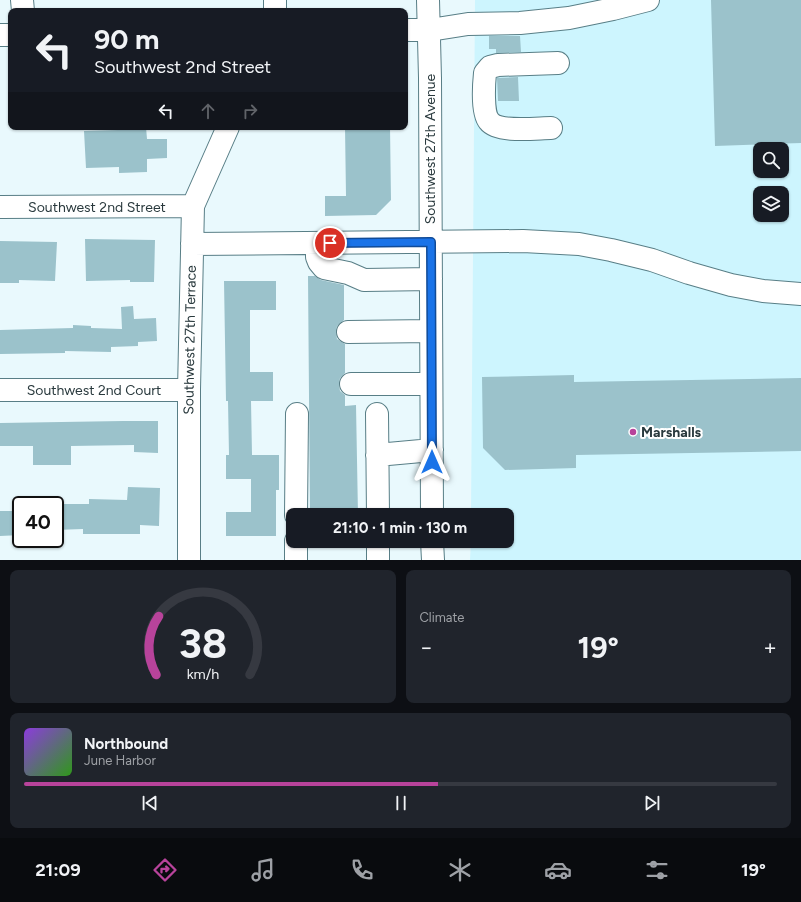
<!DOCTYPE html>
<html lang="en">
<head>
<meta charset="utf-8">
<style>
  :root { --surface:#171b24; --page:#20242c; --text:#f1f3f6; --muted:#9ea1a6; --line:#363941; --accent:#b8439b }
  body { margin:0; font-family:Figtree,sans-serif; background:var(--page); color:var(--text); height:100vh; display:flex; flex-direction:column; font-size:15px; white-space:nowrap }
  * { box-sizing:border-box; margin:0 }
  p { font-size:13px; color:var(--muted) }
  .icon { flex:none; width:22px; height:22px; fill:none; stroke:currentColor; stroke-width:2; stroke-linecap:round; stroke-linejoin:round }
  .map { position:relative; height:560px; overflow:hidden }
  .side { display:flex; flex-direction:column; gap:10px; padding:10px; background:#0d0f14; flex:1 }
  .side>* { flex:none }
  .guide { position:absolute; left:8px; top:8px; width:400px; height:122px; border-radius:8px; box-shadow:0 1px 3px #0004; background:#171b24; color:var(--text); overflow:hidden }
  .controls { position:absolute; left:753px; top:142px; display:grid; gap:8px }
  .controls a { display:grid; place-items:center; width:36px; height:36px; border-radius:8px; background:var(--surface); box-shadow:0 1px 3px #0004; font-size:20px }
  .speed { position:absolute; left:12px; top:496px; display:flex; gap:8px; font-size:20px; font-weight:700; text-align:center }
  .speed>* { display:grid; place-content:center; width:52px; height:52px; border-radius:50%; background:var(--surface); box-shadow:0 1px 3px #0004; line-height:1 }
  .speed .limit { border:2px solid #111; border-radius:6px; background:#fff; color:#111 }
  .pin { position:absolute; display:grid; place-items:center; width:34px; height:34px; color:#fff; margin:-17px; border:2px solid #fff; border-radius:50%; box-shadow:0 1px 4px #0007 }
  .me { position:absolute; width:44px; margin:-22px; rotate:0deg; stroke-linejoin:round; filter:drop-shadow(0 0 3px #0008) }
  .turn { display:flex; align-items:center; gap:14px; height:84px; padding:0 20px; font-size:18px }
  .turn .icon { width:52px; height:52px; stroke-width:2.5 }
  .turn b { display:block; font-size:28px; line-height:34px }
  .lanes { display:flex; align-items:center; height:38px; padding:0 20px; background:#0003; justify-content:center; gap:20px; direction:ltr }
  .lanes .off { opacity:.35 }
  .big { font-size:30px; font-weight:700; line-height:1.1 }
  .side .widget { flex:1; display:flex; flex-direction:column; justify-content:center; gap:6px; min-width:0; padding:0 14px; border-radius:8px; background:var(--page) }
  .side .dial { align-items:center; gap:0 }
  .dial svg { height:104px; overflow:visible; fill:none; stroke:var(--line); stroke-width:7; stroke-linecap:round; text-anchor:middle }
  .dial text { fill:var(--text); stroke:none }
  .song { display:flex; align-items:center; gap:12px }
  .cover { width:48px; height:48px; border-radius:6px; background:linear-gradient(135deg,hsl(270 70% 55%),hsl(110 70% 35%)) }
  .played { height:4px; border-radius:2px; background:linear-gradient(90deg,var(--accent) 55%,var(--line) 55%) }
  .keys { display:flex; justify-content:space-around; direction:ltr }
  .heat { display:flex; justify-content:space-between; align-items:center; font-size:22px; direction:ltr }
  .side .tiles { flex:1; display:grid; gap:10px; grid-template-columns:1fr 1fr }
  .widget:last-child { grid-column:span 2 }
  .trip { position:absolute; left:286px; top:508px; width:228px; height:40px; border-radius:8px; background:var(--surface); box-shadow:0 1px 3px #0004; font-weight:700; line-height:40px; text-align:center }
  .dock { display:flex; height:64px; justify-content:space-around; align-items:center; background:#090b0e; color:var(--muted) }
  .dock .icon { width:28px; height:28px }
  .dock .active { color:var(--accent) }
  .dock b { font-size:18px; color:var(--text) }
  .map>svg:first-child { display:block }
</style>
</head>
<body>
<div class="map">
<svg width="801" height="560" viewBox="0 0 801 560">
  <rect width="100%" height="100%" fill="#e9f9fd"/>
  <path fill="#cdf5fe" fill-rule="evenodd" d="M475,0H801V560H470L471,541H507V515H471ZM760,149H782V171H760ZM760,193H782V215H760Z"/>
  <path fill="#9bc2cb" d="M711,0H801V143L715,146Z
    M520,36L521,52L496,53V49H489V36Z
    M518,77L519,101H498L497,78Z
    M118,127H146L147,139H167V158L147,159V172L119,173V167L86,168L84,131L118,130Z
    M345,127H390L391,200L376,215L325,216V196H346Z
    M85,239L155,240L154,282H130V280L86,281Z
    M0,241L57,242L55,281L19,280V283H0Z
    M308,276H315L321,280L344,285V320L337,326L336,332L337,339L345,344V373L340,378L339,384L340,391L345,395V406L356,405L358,515H310Z
    M224,281H276V310H250V372H273V401H251L252,455H279V490H276V536H226V512H251V479H226V455H229L228,401H226Z
    M133,306L134,319L156,318L157,341L138,342V346L111,347V352L65,351V353L0,354V330L73,328V325L91,326V328L122,329L121,307Z
    M574,375V382L801,378V451L576,455V468L505,470L483,448L482,377Z
    M123,421H158V453L134,452V445L71,446V465H33V446H0V423Z
    M128,487L160,488L159,526L140,525V534H83V529L55,530V504H89V499L127,500Z
    M0,511H21V535L0,536Z"/>
  <g fill="none" stroke-linecap="round" stroke-linejoin="round">
    <defs>
      <path id="minor" d="M22,0L23,11
        M275,0V11
        M428,0L430,78L432,515
        M405,30H430L468,24L520,23L569,18L613,9L648,0
        M0,35H11
        M551,128C537,128 498,133 489,121C482,113 484,83 485,73L490,67L498,65L558,63
        M0,207L193,206
        M317,243V257L319,262L324,268L348,273L364,280L431,279
        M192,244L523,241L579,244L611,250L652,260L689,273L731,285L763,291L801,294
        M348,332L431,331
        M351,384H431
        M0,390H189
        M377,414L378,515
        M377,455L432,450
        M296,515L297,414
        M296,541V560
        M378,541V560
        M432,541L433,560
        M189,560V390L193,206L228,127"/>
    </defs>
    <use href="#minor" stroke="#587e86" stroke-width="24"/>
    <use href="#minor" stroke="#fff" stroke-width="22"/>
  </g>
  <g fill="none" stroke-linecap="round" stroke-linejoin="round">
    <defs>
      <path id="route" d="M330,243L431,242L432,462"/>
    </defs>
    <use href="#route" stroke="#114b97" stroke-width="10"/>
    <use href="#route" stroke="#1a73e8" stroke-width="7"/>
  </g>
  <circle fill="#b8439b" stroke="#fff" stroke-width="1.5" cx="633" cy="432" r="4"/>
  <g text-anchor="middle" dominant-baseline="central" stroke-width="4" stroke-linejoin="round" paint-order="stroke">
    <g font-size="14" fill="#29393d" stroke="#fff">
      <text transform="translate(430 149) rotate(-90)">Southwest 27th Avenue</text>
      <text x="97" y="207">Southwest 2nd Street</text>
      <text transform="translate(190 340) rotate(-89)">Southwest 27th Terrace</text>
      <text x="94" y="390">Southwest 2nd Court</text>
    </g>
    <g font-size="14" font-weight="bold" fill="#29393d" stroke="#fff" text-anchor="start">
      <text x="641" y="432">Marshalls</text>
    </g>
  </g>
</svg>
<div class="controls">
<a><svg class="icon" aria-label="search" viewBox="0 0 24 24"><circle cx="10" cy="10" r="6"/><path d="M15 15l6 6"/></svg></a>
<a><svg class="icon" aria-label="layers" viewBox="0 0 24 24"><path d="M12 4l9 5-9 5-9-5zM3 14l9 5 9-5"/></svg></a>
</div>
<div class="speed"><div class="limit">40</div></div>
<div class="pin" style="left:330px;top:243px;background:#d93025"><svg class="icon" aria-label="arrive" viewBox="0 0 24 24"><path d="M6 21V4h12l-3 4 3 4H6"/></svg></div>
<svg class="me" style="left:432px;top:462px" viewBox="-20 -20 40 40"><path d="M0-17L14 15 0 8-14 15z" fill="#1a73e8" stroke="#fff" stroke-width="4"/></svg>
<div class="trip">21:10 · 1 min · 130 m</div>
<div class="guide">
<div class="turn"><svg class="icon" aria-label="left" viewBox="0 0 24 24"><path d="M17 20v-9H6M10 6l-5 5 5 5"/></svg><div><b>90 m</b>Southwest 2nd Street</div></div>
<div class="lanes"><svg class="icon" aria-label="left" viewBox="0 0 24 24"><path d="M17 20v-9H6M10 6l-5 5 5 5"/></svg><svg class="icon off" aria-label="ahead" viewBox="0 0 24 24"><path d="M12 20V5M6 11l6-6 6 6"/></svg><svg class="icon off" aria-label="right" viewBox="0 0 24 24"><path d="M7 20v-9h11M14 6l5 5-5 5"/></svg></div>
</div>
</div>
<section class="side">
<div class="tiles">
<div class="widget dial"><svg viewBox="0 0 100 80">
<path d="M14 69A42 42 0 1 1 86 69"/>
<path d="M14 69A42 42 0 0 1 16 24" stroke="#b8439b"/>
<text x="50" y="56" font-size="32" font-weight="700">38</text>
<text x="50" y="72" font-size="11">km/h</text>
</svg></div>
<div class="widget"><p>Climate</p>
<div class="heat"><a>−</a><b class="big">19°</b><a>+</a></div>
</div>
<div class="widget">
<div class="song"><i class="cover"></i><div><b>Northbound</b><p>June Harbor</p></div></div>
<div class="played"></div>
<div class="keys"><svg class="icon" aria-label="previous" viewBox="0 0 24 24"><path d="M18 5L8 12l10 7zM5 5v14"/></svg><svg class="icon" aria-label="pause" viewBox="0 0 24 24"><path d="M8 5v14M16 5v14"/></svg><svg class="icon" aria-label="next" viewBox="0 0 24 24"><path d="M6 5l10 7-10 7zM19 5v14"/></svg></div>
</div>
</div>
</section>
<nav class="dock">
<b>21:09</b>
<svg class="icon active" aria-label="directions" viewBox="0 0 24 24"><path d="M12 3l9 9-9 9-9-9zM9 14v-3h6M13 9l2 2-2 2"/></svg>
<svg class="icon" aria-label="music" viewBox="0 0 24 24"><path d="M9 18V5l10-2v13"/><circle cx="6" cy="18" r="3"/><circle cx="16" cy="16" r="3"/></svg>
<svg class="icon" aria-label="phone" viewBox="0 0 24 24"><path d="M5 4h4l2 5-3 2q2 4 5 5l2-3 5 2v4C11 20 4 13 5 4z"/></svg>
<svg class="icon" aria-label="climate" viewBox="0 0 24 24"><path d="M12 3v18M4 7l16 10M4 17L20 7"/></svg>
<svg class="icon" aria-label="car" viewBox="0 0 24 24"><path d="M5 17H2v-5l4-1 3-4h7l3 4 3 1v5h-3M9 17h6M6 11h13"/><circle cx="7" cy="17" r="2"/><circle cx="17" cy="17" r="2"/></svg>
<svg class="icon" aria-label="filters" viewBox="0 0 24 24"><path d="M4 7h16M4 17h16"/><circle cx="9" cy="7" r="2"/><circle cx="15" cy="17" r="2"/></svg>
<b>19°</b>
</nav>
</body>
</html>
